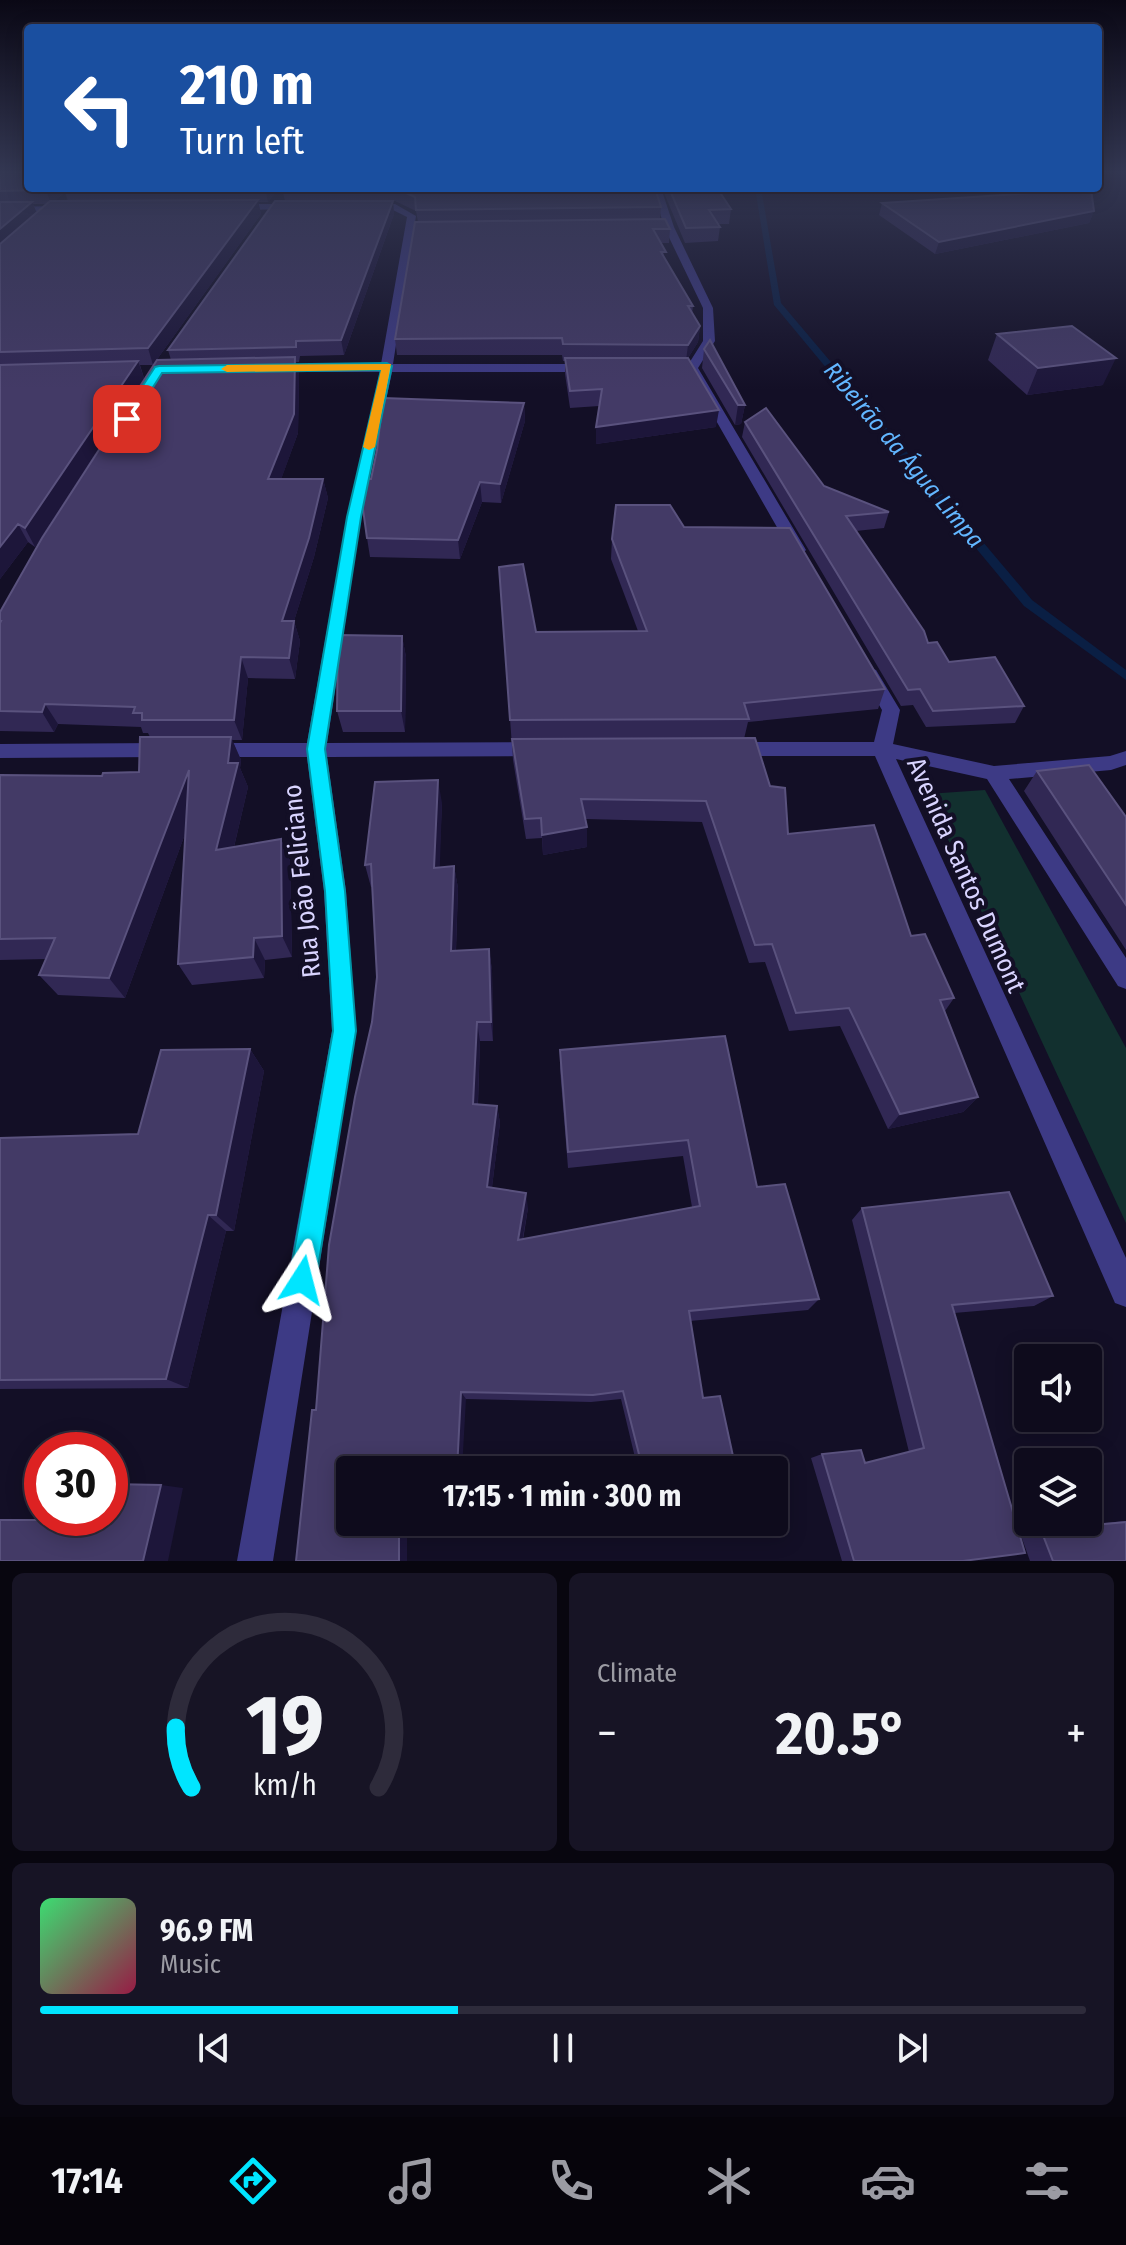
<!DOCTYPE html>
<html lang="en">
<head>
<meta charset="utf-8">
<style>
  :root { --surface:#0e0b1c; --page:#171425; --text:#f1f3f6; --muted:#9b9ba3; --line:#2e2b3b; --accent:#00e5ff }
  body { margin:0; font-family:"Fira Sans Condensed",sans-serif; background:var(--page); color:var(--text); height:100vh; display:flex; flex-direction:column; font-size:30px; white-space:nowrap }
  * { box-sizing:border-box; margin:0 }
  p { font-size:26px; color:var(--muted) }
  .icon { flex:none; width:44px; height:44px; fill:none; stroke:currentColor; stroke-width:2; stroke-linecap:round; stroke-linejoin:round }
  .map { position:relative; height:1561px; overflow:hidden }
  .sheet { display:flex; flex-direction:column; gap:12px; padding:12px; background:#08060f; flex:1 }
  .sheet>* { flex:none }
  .hud { position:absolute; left:24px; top:24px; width:1078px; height:168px; border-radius:8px; box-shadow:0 4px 20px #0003,0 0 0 2px var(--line); background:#1a4fa0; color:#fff; overflow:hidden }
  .fabs { position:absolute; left:1014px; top:1344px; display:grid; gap:16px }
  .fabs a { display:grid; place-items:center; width:88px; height:88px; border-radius:8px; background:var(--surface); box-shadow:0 4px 20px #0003,0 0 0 2px var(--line); font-size:40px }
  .speed { position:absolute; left:24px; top:1432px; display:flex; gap:16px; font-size:40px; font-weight:700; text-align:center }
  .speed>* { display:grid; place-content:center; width:104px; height:104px; border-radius:50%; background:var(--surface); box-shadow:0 4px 20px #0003,0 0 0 2px var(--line); line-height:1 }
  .speed .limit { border:12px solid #d22; background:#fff; color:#111 }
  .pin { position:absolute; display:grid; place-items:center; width:68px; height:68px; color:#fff; margin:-34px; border-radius:16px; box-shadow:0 4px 12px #0006 }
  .me { position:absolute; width:88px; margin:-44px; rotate:9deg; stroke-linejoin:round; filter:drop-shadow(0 0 6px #0008) }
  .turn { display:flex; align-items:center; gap:28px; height:168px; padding:0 24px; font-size:36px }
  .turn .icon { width:104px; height:104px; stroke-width:2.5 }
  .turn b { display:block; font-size:56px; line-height:68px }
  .big { font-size:60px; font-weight:700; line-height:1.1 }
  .sheet .tile { flex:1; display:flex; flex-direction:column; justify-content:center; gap:12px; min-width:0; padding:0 28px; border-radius:12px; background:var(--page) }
  .sheet .dial { align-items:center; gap:0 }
  .dial svg { height:208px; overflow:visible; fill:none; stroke:var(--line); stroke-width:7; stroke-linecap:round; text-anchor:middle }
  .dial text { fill:var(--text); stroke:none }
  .song { display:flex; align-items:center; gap:24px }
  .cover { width:96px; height:96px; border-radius:12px; background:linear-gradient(135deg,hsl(140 70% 55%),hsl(340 70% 35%)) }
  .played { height:8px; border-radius:4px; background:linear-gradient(90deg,var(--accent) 40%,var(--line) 40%) }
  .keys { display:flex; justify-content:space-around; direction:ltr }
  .heat { display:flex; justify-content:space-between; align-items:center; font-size:44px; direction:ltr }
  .sheet .tiles { flex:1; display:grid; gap:12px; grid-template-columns:1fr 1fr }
  .tile:last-child { grid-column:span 2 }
  .trip { position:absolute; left:336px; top:1456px; width:452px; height:80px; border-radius:8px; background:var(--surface); box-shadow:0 4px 20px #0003,0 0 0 2px var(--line); font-weight:700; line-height:80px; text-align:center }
  .tabs { display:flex; height:128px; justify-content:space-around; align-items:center; background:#06040b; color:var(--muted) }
  .tabs .icon { width:56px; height:56px }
  .tabs .current { color:var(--accent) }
  .tabs b { font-size:36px; color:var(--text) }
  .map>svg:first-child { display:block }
</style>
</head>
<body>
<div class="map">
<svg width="1126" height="1561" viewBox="0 0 1126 1561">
  <rect width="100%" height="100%" fill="#130f26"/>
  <path fill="#12302f" d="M985,790L1126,1048V1223L927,794Z"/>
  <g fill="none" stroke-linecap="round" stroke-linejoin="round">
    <path fill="#0a1f44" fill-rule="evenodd" d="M755,188H761L781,303L1032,600L1126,670V680L1024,606L774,305Z"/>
    <path fill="#3d3a85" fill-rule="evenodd" d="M653,188H661L674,227L713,308L715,341L698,368L806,550L803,553H793L790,550L686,368L703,341V308L664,227Z
      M296,204L299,209L232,210L228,207L232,204Z
      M368,204H395L416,216L393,364H592L598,368L592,372H392L361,517L327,743L540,742L550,749L540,756L327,757L346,891L356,1031L273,1561H237L332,1031L324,891L307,757H212L202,750L212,743H307L347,517L380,372H272L266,368L272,364H381L407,217L393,210L365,209Z
      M0,207L68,206L72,209L0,213Z
      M870,668L876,670L900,710L893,744L994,766L1110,756L1126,751V765L1111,770L1009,779L1126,958V989L1118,986L987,779L896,759L1126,1258V1307L1115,1303L875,756H732L722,749L732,742H874L882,710L861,674Z
      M164,743L174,750L164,757L0,758V744Z"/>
  </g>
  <path fill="#312854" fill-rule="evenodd" d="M0,172L28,188H279L268,202H258L261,214L153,365H140L144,378L35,547L28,542L0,579ZM65,192L68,201H54ZM33,204H48L37,213Z
    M282,188H655L661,207L660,219L670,229L669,243H661L665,259L693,306L692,314L700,326L698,342L688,358L716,427L596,444V427L599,406L570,408L565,374V361H563L562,355H397L395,339L418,222L416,211L395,201H367H393L394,214L344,355L300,356L299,362H296L299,375L298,433L281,479H323L328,498L314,557L294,621L300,641L295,679L248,678L242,740H232L241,760L240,768L248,787L234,847L281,839L290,861L292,957L265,960L264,978L192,985L178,964L185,834L125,998L58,995L39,975L46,959L0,960V775L102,776L139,772L150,737L148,733H143L141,727L58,724L54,732L0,731V612L171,360L168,350L285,201Z
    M662,188H717L731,209L729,224H718L720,227L718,241L685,243Z
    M882,203L1094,211L1089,223L935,254L879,215Z
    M997,334L1103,385L1027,395L988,360Z
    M704,349L745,405L741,424L735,425L702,368Z
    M524,403L525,421L501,503L482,502L460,559L370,557L367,538L371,479Z
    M745,422L824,486L889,512L884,528L856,531L928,643L949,662L1024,706L1015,723L926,727L913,705L901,706L742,437Z
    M684,527L885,689L878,709L748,722L744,739L770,786L788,834L911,936L954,998L945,1011L978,1097L963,1112L888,1129L840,1026L789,1031L765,962L749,963L702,822L586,819L587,827V847L543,855L542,838L526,839L513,760L499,567L536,632L638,631L611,559L612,539Z
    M402,636L406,657L405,732H343L337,711Z
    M1037,771L1126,817V950L1024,791Z
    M442,803L439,868L454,866L458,888L456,951L489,949L492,970L493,1041H480L478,1104L497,1106L500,1123L492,1187L528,1208L523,1240L692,1207L683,1156L568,1168L560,1069V1050L757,1187L819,1299L808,1310L690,1321L703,1398L736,1470H638L621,1399L591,1402L466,1399L350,1522H460L459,1529H407V1561H296L316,1410L372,1022L377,977L372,887H371L365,865Z
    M250,1049L264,1071L234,1231H226L188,1388L0,1389V1138L138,1134Z
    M862,1208L1053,1296L1034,1306L954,1313L963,1561H842L811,1458L822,1454L865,1463L909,1452L852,1220Z
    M1126,1521V1561H1030L1019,1530Z"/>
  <path fill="#1d163a" d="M48,188H70L64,190L65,192L51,204L46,190Z
    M265,188H279L268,202Z
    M258,200L261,214L153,365L148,348Z
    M393,201L394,214L344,355L341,340Z
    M32,202L38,216L0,250V229Z
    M1094,211L1089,223L935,254L939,242Z
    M700,326L698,342L686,361L688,345Z
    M295,357L299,375L298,433L274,499L268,479Z
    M1116,358L1103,385L1027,395L1038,368Z
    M138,361L144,378L35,547L25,528Z
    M524,403L525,421L501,503L500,484Z
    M738,405H745L741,424L735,425Z
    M719,410L716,427L596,444V427Z
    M323,479L328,498L314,557L294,621L300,641L295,679L289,658L282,621Z
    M480,482L482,502L460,559L458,540Z
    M18,524L28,542L0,579V547Z
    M402,636L406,657L405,732L401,711Z
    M241,657L248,678L242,740L234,720Z
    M45,704L58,724L54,732L42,712Z
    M231,737L241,760L240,768L248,787L228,872L216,850Z
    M189,770L200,793L125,998L109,978Z
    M438,780L442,803L439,890L434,868Z
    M587,827V847L543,855L542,835Z
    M281,839L290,861L292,957L282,936Z
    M454,866L458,888L455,971L451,951Z
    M254,938L265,960L264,978L253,957Z
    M489,949L492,970L493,1041L491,1022Z
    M477,1022L480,1041L477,1121L473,1104Z
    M250,1049L264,1071L234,1231L216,1215Z
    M978,1097L963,1112L888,1129L900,1114Z
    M497,1106L500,1123L490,1202L487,1187Z
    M526,1193L528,1208L520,1253L518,1240Z
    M208,1215L226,1231L188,1388L166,1379Z
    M461,1392L466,1399L462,1470H457Z
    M161,1485L183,1488L168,1561H143Z
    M454,1522H460L459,1529L454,1528Z
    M399,1528L407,1529V1561H399Z"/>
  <path fill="#433a66" stroke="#5a527e" stroke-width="2" d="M0,172H28V188H48L46,190L0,191Z
    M66,188H266L64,190Z
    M395,188H655L661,207L416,210L415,197Z
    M669,188H717L731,209L709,210L720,227L686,228Z
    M1091,189L1094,211L939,242L882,203Z
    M258,200L148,348L0,352V244L50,201Z
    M275,201H393L341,340L296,341V347L168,350Z
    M0,202H32L0,229Z
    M665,219L670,229H653L666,252H661L693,306H688L700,326L688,345L563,344L562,338L395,339L415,222Z
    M1072,326L1116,358L1038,368L997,334Z
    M710,340L745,405H738L704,349Z
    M295,357L294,414L268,479H323L309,538L282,621H294L289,658L241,657L234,720H142V713H133L135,707L45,704L42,712L0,711V623L1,621H0V612L42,538L157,360Z
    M565,358H688L719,410L596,427L602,389L570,391Z
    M138,361L25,528L18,524L0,547V365Z
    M383,398L524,403L500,484L480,482L458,540L367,538L361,495L364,479H371L377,450Z
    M766,408L824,486L889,512L846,516L924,631L928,643L937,642L949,662L995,657L1024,706L933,711L920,689L908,690L745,422Z
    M616,505H670L684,527L790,528L885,689L744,703L749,719L510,720L499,567L523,564L536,632L647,631L612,539Z
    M338,635L402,636L401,711H337Z
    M140,737H231L228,763H238L216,850L281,839L282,936L254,938L253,957L178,964L189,770L109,978L39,975L55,938L0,939V775L102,776L103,773L139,772Z
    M755,738L770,786L785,788L788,834L874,825L911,936L925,934L954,998L940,1000L978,1097L900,1114L849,1008L796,1013L772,944L755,945L706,801L581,799L587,827L542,835L541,818L525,819L512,739Z
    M1089,765L1126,817V905L1037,771Z
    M438,780L434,868L454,866L451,951L489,949L491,1022H477L473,1104L497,1106L487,1187L526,1193L518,1240L700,1206L688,1140L568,1152L560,1050L725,1036L757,1187L785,1184L819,1299L689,1311L703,1398L720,1396L736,1470H643L623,1391L593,1395L461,1392L457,1470H350V1522H454V1528H399V1561H296L312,1410H316L329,1245L355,1097L372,1022L377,977L371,864L365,865L375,782Z
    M250,1049L216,1215H208L166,1379L0,1380V1138L138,1134L161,1050Z
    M1009,1192L1053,1296L952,1305L1025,1553L963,1561H854L822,1454L861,1450L865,1463L924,1448L862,1208Z
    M110,1484L161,1485L143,1561H0V1520H57L58,1518H110Z
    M1126,1522V1561H1053L1041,1530Z"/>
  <linearGradient id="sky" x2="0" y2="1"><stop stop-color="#0a0815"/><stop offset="0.44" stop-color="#333752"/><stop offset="1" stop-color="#333752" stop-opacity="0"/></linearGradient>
  <rect width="1126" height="390" fill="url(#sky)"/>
  <path fill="#00e5ff" stroke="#0095a6" stroke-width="2" d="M387,363L392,366L361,517L325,749L345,891L356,1031L316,1280L312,1290L302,1294L293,1290L289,1280L333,1031L325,891L307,749L347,517L381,370L162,373L131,422L121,419L155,367L159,366Z"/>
  <path fill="#f59e0b" d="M391,364L375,447L369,450L363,447L381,370L227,372L221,369L227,365Z"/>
  <g text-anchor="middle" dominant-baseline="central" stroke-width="8" stroke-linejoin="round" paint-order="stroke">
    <g font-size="24" font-style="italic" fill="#62b6ff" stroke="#130f26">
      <text transform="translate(904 455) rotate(50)">Ribeirão da Água Limpa</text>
    </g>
    <g font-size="26" fill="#d9d4ff" stroke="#130f26">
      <text transform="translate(966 875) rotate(66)">Avenida Santos Dumont</text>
      <text transform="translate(302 881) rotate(-96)">Rua João Feliciano</text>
    </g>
  </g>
</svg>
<div class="fabs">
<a><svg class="icon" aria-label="sound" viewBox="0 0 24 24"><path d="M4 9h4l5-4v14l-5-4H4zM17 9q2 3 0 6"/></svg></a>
<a><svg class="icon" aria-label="layers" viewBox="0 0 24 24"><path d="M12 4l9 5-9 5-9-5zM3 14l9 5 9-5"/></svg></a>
</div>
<div class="speed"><div class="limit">30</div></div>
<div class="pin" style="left:127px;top:419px;background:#d93025"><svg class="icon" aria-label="arrive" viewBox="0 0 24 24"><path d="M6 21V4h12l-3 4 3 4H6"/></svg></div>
<svg class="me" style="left:302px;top:1280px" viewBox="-20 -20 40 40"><path d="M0-17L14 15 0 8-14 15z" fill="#00e5ff" stroke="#fff" stroke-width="4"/></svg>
<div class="trip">17:15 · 1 min · 300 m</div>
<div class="hud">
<div class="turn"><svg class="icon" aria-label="left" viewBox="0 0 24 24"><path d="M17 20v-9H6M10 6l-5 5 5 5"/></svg><div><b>210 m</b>Turn left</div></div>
</div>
</div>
<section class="sheet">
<div class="tiles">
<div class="tile dial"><svg viewBox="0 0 100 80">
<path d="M14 69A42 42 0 1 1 86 69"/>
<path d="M14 69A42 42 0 0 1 8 46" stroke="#00e5ff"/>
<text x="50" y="56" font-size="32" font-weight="700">19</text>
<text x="50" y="72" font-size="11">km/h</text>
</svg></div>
<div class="tile"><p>Climate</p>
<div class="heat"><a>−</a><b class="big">20.5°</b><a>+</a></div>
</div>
<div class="tile">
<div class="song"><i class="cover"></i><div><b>96.9 FM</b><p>Music</p></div></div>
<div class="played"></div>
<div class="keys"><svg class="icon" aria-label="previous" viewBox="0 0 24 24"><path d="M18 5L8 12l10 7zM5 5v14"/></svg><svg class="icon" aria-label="pause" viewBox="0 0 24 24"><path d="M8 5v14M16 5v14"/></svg><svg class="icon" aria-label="next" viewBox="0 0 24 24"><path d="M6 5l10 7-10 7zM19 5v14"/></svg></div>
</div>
</div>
</section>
<nav class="tabs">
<b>17:14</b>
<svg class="icon current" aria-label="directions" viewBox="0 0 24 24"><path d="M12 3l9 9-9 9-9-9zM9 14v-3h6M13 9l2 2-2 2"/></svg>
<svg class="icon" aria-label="music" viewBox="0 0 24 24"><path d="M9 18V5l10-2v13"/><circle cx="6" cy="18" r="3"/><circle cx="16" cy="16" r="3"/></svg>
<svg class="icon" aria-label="phone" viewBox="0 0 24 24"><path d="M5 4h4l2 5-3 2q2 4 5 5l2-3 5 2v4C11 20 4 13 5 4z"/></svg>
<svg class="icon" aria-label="climate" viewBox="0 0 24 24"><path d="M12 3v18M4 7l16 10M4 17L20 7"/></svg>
<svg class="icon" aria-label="car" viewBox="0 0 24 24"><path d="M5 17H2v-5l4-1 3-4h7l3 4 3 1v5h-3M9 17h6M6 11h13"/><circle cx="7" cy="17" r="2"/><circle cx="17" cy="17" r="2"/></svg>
<svg class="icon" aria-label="filters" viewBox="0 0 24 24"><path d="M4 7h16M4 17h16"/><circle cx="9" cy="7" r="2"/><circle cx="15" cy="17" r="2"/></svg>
</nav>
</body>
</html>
